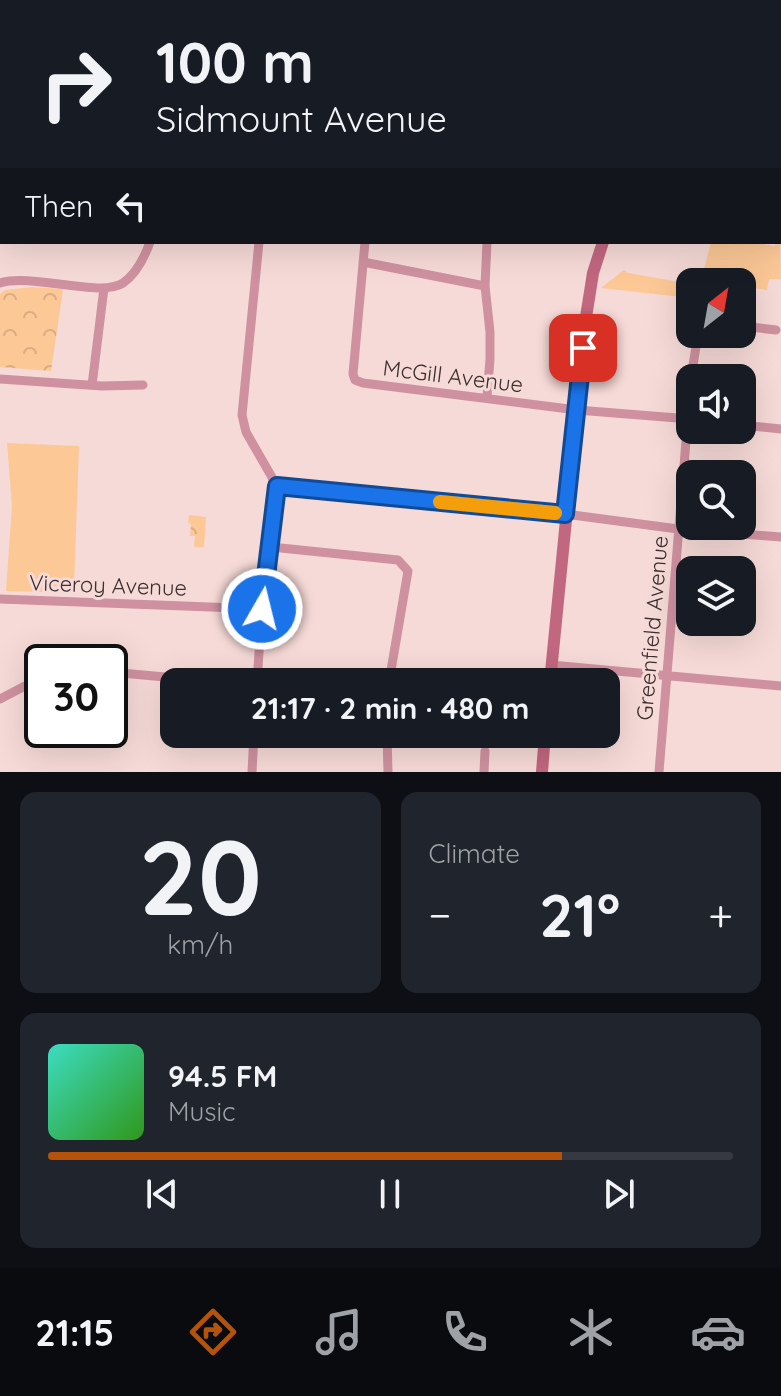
<!DOCTYPE html>
<html lang="en">
<head>
<meta charset="utf-8">
<style>
  :root { --surface:#171b24; --page:#20242c; --text:#f1f3f6; --muted:#9ea1a6; --line:#363941; --accent:#b45309 }
  body { margin:0; font-family:Quicksand,sans-serif; background:var(--page); color:var(--text); height:100vh; display:flex; flex-direction:column; font-size:30px; white-space:nowrap }
  * { box-sizing:border-box; margin:0 }
  p { font-size:26px; color:var(--muted) }
  .icon { flex:none; width:44px; height:44px; fill:none; stroke:currentColor; stroke-width:2; stroke-linecap:round; stroke-linejoin:round }
  .map { position:relative; height:772px; overflow:hidden }
  .sheet { display:flex; flex-direction:column; gap:20px; padding:20px; background:#0d0f14; flex:1 }
  .sheet>* { flex:none }
  .hud { position:absolute; left:0px; top:0px; width:782px; height:244px; box-shadow:0 8px 32px #0002; background:#171b24; color:var(--text); overflow:hidden }
  .needle { width:52px; rotate:31deg }
  .tools { position:absolute; left:676px; top:268px; display:grid; gap:16px }
  .tools a { display:grid; place-items:center; width:80px; height:80px; border-radius:16px; background:var(--surface); box-shadow:0 8px 32px #0002; font-size:40px }
  .speed { position:absolute; left:24px; top:644px; display:flex; gap:16px; font-size:40px; font-weight:700; text-align:center }
  .speed>* { display:grid; place-content:center; width:104px; height:104px; border-radius:50%; background:var(--surface); box-shadow:0 8px 32px #0002; line-height:1 }
  .speed .limit { border:4px solid #111; border-radius:12px; background:#fff; color:#111 }
  .pin { position:absolute; display:grid; place-items:center; width:68px; height:68px; color:#fff; margin:-34px; border-radius:16px; box-shadow:0 4px 12px #0006 }
  .me { position:absolute; width:88px; margin:-44px; rotate:8deg; stroke-linejoin:round; filter:drop-shadow(0 0 6px #0008) }
  .turn { display:flex; align-items:center; gap:28px; height:168px; padding:0 24px; font-size:36px }
  .turn .icon { width:104px; height:104px; stroke-width:2.5 }
  .turn b { display:block; font-size:56px; line-height:68px }
  .then { display:flex; align-items:center; height:76px; padding:0 24px; background:#0003; gap:16px; font-size:30px }
  .big { font-size:60px; font-weight:700; line-height:1.1 }
  .sheet .widget { flex:1; display:flex; flex-direction:column; justify-content:center; gap:12px; min-width:0; padding:0 28px; border-radius:16px; background:var(--page) }
  .sheet .dial { align-items:center; gap:0 }
  .dial b { font-size:104px; line-height:1 }
  .song { display:flex; align-items:center; gap:24px }
  .cover { width:96px; height:96px; border-radius:12px; background:linear-gradient(135deg,hsl(170 70% 55%),hsl(110 70% 35%)) }
  .played { height:8px; border-radius:4px; background:linear-gradient(90deg,var(--accent) 75%,var(--line) 75%) }
  .keys { display:flex; justify-content:space-around; direction:ltr }
  .heat { display:flex; justify-content:space-between; align-items:center; font-size:44px; direction:ltr }
  .sheet .tiles { flex:1; display:grid; gap:20px; grid-template-columns:1fr 1fr }
  .widget:last-child { grid-column:span 2 }
  .trip { position:absolute; left:160px; top:668px; width:460px; height:80px; border-radius:16px; background:var(--surface); box-shadow:0 8px 32px #0002; font-weight:700; line-height:80px; text-align:center }
  .tabs { display:flex; height:128px; justify-content:space-around; align-items:center; background:#090b0e; color:var(--muted) }
  .tabs .icon { width:56px; height:56px }
  .tabs .current { color:var(--accent) }
  .tabs b { font-size:36px; color:var(--text) }
  .map>svg:first-child { display:block }
</style>
</head>
<body>
<div class="map">
<svg width="781" height="772" viewBox="0 0 781 772">
  <defs>
    <pattern id="park-crowns" width="20" height="18" patternUnits="userSpaceOnUse" patternTransform="scale(2)"><rect width="20" height="18" fill="#fcc896"/><path d="M2 6a3 3 0 1 1 6 0M12 15a3 3 0 1 1 6 0" fill="none" stroke="#d9ac82"/></pattern>
  </defs>
  <rect width="100%" height="100%" fill="#f6dad7"/>
  <path fill="#fcc896" d="M780,235L781,279H769L767,290L742,286V282H690V289L682,297L601,288L624,270L628,273L685,283L686,275H689L690,268L704,269L711,242H753L775,246L776,242H780Z
    M7,443L79,446L74,587L55,586L46,592L6,591L12,506Z"/>
  <path fill="url(#park-crowns)" d="M32,287L63,289L51,371L0,367V294L5,290Z
    M189,515L206,517L204,547H194L195,536H190L191,524L188,523Z"/>
  <g fill="none" stroke-linecap="round" stroke-linejoin="round">
    <path stroke="#cf919f" stroke-width="9" d="M334,2V0
      M0,27L2,28
      M0,152L2,153
      M365,242L353,374L355,380L363,383L577,410L690,419
      M363,262L485,286
      M0,283C32,273 101,298 123,283C136,274 145,256 150,242
      M742,326L776,330
      M691,378L698,334
      M0,379L102,386L143,385
      M92,385L104,288
      M487,397L490,359V332L485,286L487,242
      M742,425L781,429
      M277,486L565,514L678,529L781,537
      M271,547L398,560L408,571L389,682
      M0,599L262,609
      M551,665L781,686
      M110,672L220,682
      M257,682L262,609L277,486L246,432L242,415L259,242
      M0,699L42,677
      M387,734L388,772
      M252,772L254,734
      M484,772L485,751
      M659,772L690,392"/>
    <path stroke="#c1677f" stroke-width="12" d="M670,2V0
      M550,682L586,317L593,273L603,242
      M542,772L545,734"/>
  </g>
  <g fill="none" stroke-linecap="round" stroke-linejoin="round">
    <defs>
      <path id="route" d="M262,609L277,486L565,514L583,348"/>
    </defs>
    <use href="#route" stroke="#114b97" stroke-width="20"/>
    <use href="#route" stroke="#1a73e8" stroke-width="14"/>
    <path stroke="#f59e0b" stroke-width="14" d="M440,502L555,513"/>
  </g>
  <g text-anchor="middle" dominant-baseline="central" stroke-width="6" stroke-linejoin="round" paint-order="stroke">
    <g font-size="22" fill="#3b302f" stroke="#f6dad7">
      <text transform="translate(453 376) rotate(7)">McGill Avenue</text>
      <text transform="translate(108 585) rotate(2)">Viceroy Avenue</text>
      <text transform="translate(652 628) rotate(-85)">Greenfield Avenue</text>
    </g>
  </g>
</svg>
<div class="tools">
<a><svg class="needle" viewBox="-14 -14 28 28"><path d="M0-13l5 13h-10z" fill="#e53935"/><path d="M0 13l5-13h-10z" fill="#9ea1a6"/></svg></a>
<a><svg class="icon" aria-label="sound" viewBox="0 0 24 24"><path d="M4 9h4l5-4v14l-5-4H4zM17 9q2 3 0 6"/></svg></a>
<a><svg class="icon" aria-label="search" viewBox="0 0 24 24"><circle cx="10" cy="10" r="6"/><path d="M15 15l6 6"/></svg></a>
<a><svg class="icon" aria-label="layers" viewBox="0 0 24 24"><path d="M12 4l9 5-9 5-9-5zM3 14l9 5 9-5"/></svg></a>
</div>
<div class="speed"><div class="limit">30</div></div>
<div class="pin" style="left:583px;top:348px;background:#d93025"><svg class="icon" aria-label="arrive" viewBox="0 0 24 24"><path d="M6 21V4h12l-3 4 3 4H6"/></svg></div>
<svg class="me" style="left:262px;top:609px" viewBox="-20 -20 40 40"><circle r="17" fill="#1a73e8" stroke="#fff" stroke-width="3"/><path d="M0-11L8 9 0 5-8 9z" fill="#fff"/></svg>
<div class="trip">21:17 · 2 min · 480 m</div>
<div class="hud">
<div class="turn"><svg class="icon" aria-label="right" viewBox="0 0 24 24"><path d="M7 20v-9h11M14 6l5 5-5 5"/></svg><div><b>100 m</b>Sidmount Avenue</div></div>
<div class="then">Then<svg class="icon" aria-label="left" viewBox="0 0 24 24"><path d="M17 20v-9H6M10 6l-5 5 5 5"/></svg></div>
</div>
</div>
<section class="sheet">
<div class="tiles">
<div class="widget dial"><b>20</b><p>km/h</p></div>
<div class="widget"><p>Climate</p>
<div class="heat"><a>−</a><b class="big">21°</b><a>+</a></div>
</div>
<div class="widget">
<div class="song"><i class="cover"></i><div><b>94.5 FM</b><p>Music</p></div></div>
<div class="played"></div>
<div class="keys"><svg class="icon" aria-label="previous" viewBox="0 0 24 24"><path d="M18 5L8 12l10 7zM5 5v14"/></svg><svg class="icon" aria-label="pause" viewBox="0 0 24 24"><path d="M8 5v14M16 5v14"/></svg><svg class="icon" aria-label="next" viewBox="0 0 24 24"><path d="M6 5l10 7-10 7zM19 5v14"/></svg></div>
</div>
</div>
</section>
<nav class="tabs">
<b>21:15</b>
<svg class="icon current" aria-label="directions" viewBox="0 0 24 24"><path d="M12 3l9 9-9 9-9-9zM9 14v-3h6M13 9l2 2-2 2"/></svg>
<svg class="icon" aria-label="music" viewBox="0 0 24 24"><path d="M9 18V5l10-2v13"/><circle cx="6" cy="18" r="3"/><circle cx="16" cy="16" r="3"/></svg>
<svg class="icon" aria-label="phone" viewBox="0 0 24 24"><path d="M5 4h4l2 5-3 2q2 4 5 5l2-3 5 2v4C11 20 4 13 5 4z"/></svg>
<svg class="icon" aria-label="climate" viewBox="0 0 24 24"><path d="M12 3v18M4 7l16 10M4 17L20 7"/></svg>
<svg class="icon" aria-label="car" viewBox="0 0 24 24"><path d="M5 17H2v-5l4-1 3-4h7l3 4 3 1v5h-3M9 17h6M6 11h13"/><circle cx="7" cy="17" r="2"/><circle cx="17" cy="17" r="2"/></svg>
</nav>
</body>
</html>
